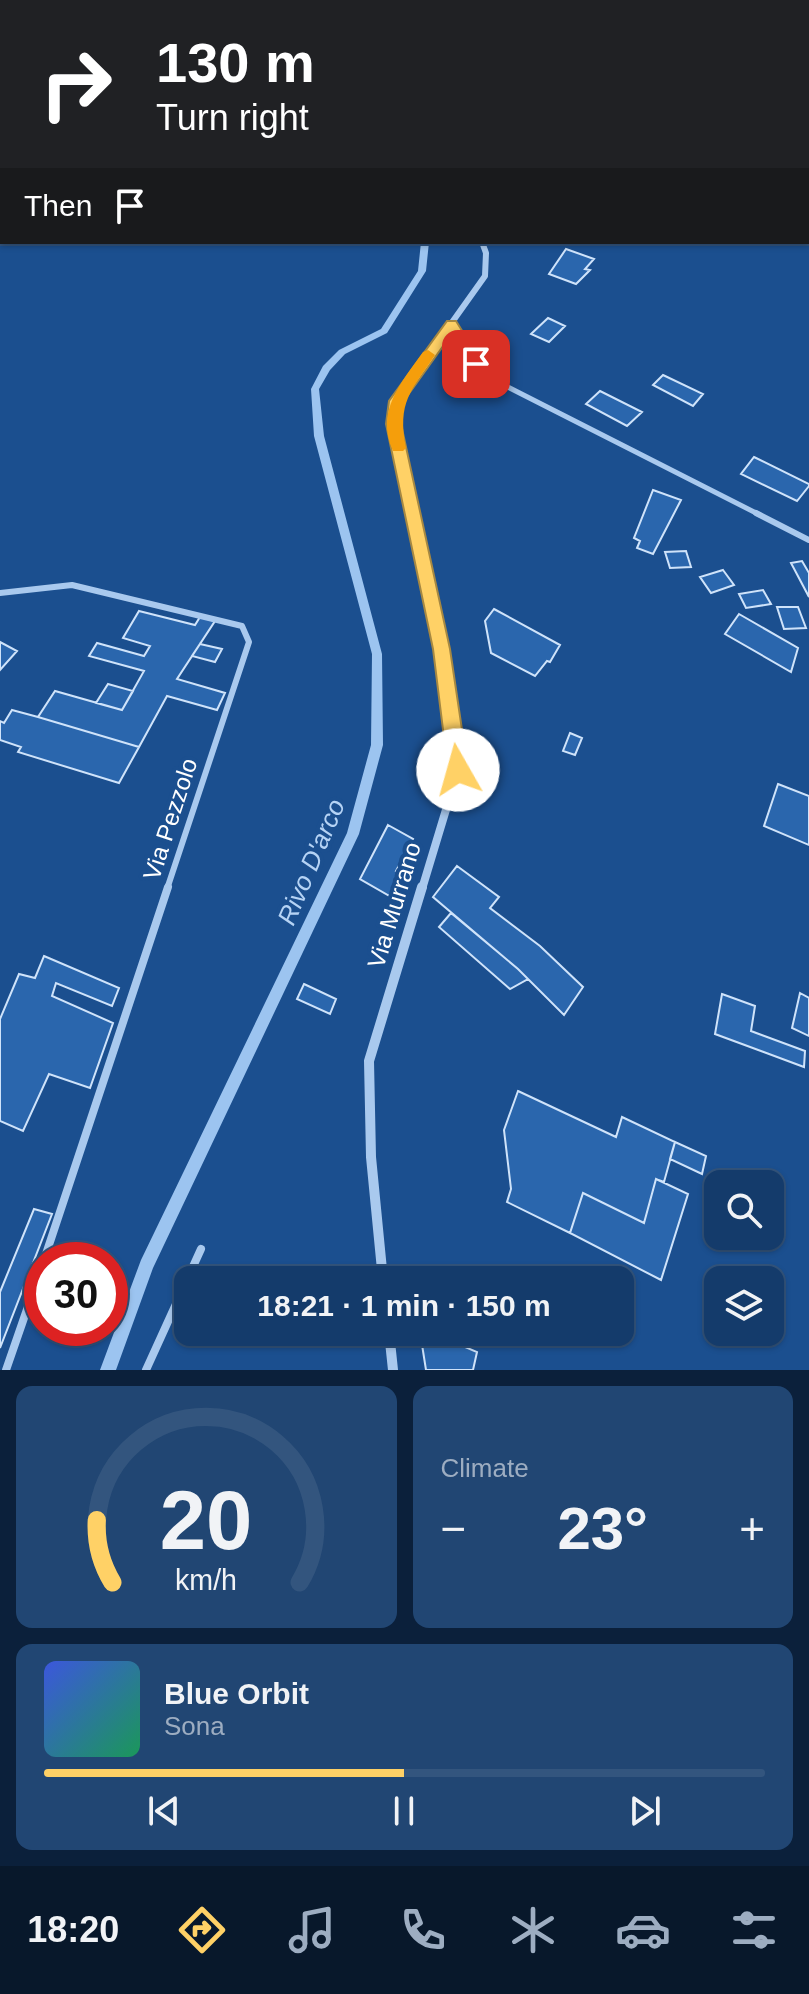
<!DOCTYPE html>
<html lang="en">
<head>
<meta charset="utf-8">
<style>
  :root { --surface:#143b6b; --page:#214673; --text:#f1f3f6; --muted:#9dadc1; --line:#33557e; --accent:#ffd166 }
  body { margin:0; font-family:Arial,sans-serif; background:var(--page); color:var(--text); height:100vh; display:flex; flex-direction:column; font-size:30px; white-space:nowrap }
  * { box-sizing:border-box; margin:0 }
  p { font-size:26px; color:var(--muted) }
  .icon { flex:none; width:44px; height:44px; fill:none; stroke:currentColor; stroke-width:2; stroke-linecap:round; stroke-linejoin:round }
  .map { position:relative; height:1370px; overflow:hidden }
  .drawer { display:flex; flex-direction:column; gap:16px; padding:16px; background:#0b203b; flex:1 }
  .drawer>* { flex:none }
  .guide { position:absolute; left:0px; top:0px; width:810px; height:244px; box-shadow:0 2px 6px #0004,0 0 0 2px var(--line); background:#202124; color:#fff; overflow:hidden }
  .tools { position:absolute; left:704px; top:1170px; display:grid; gap:16px }
  .tools a { display:grid; place-items:center; width:80px; height:80px; border-radius:16px; background:var(--surface); box-shadow:0 2px 6px #0004,0 0 0 2px var(--line); font-size:40px }
  .speed { position:absolute; left:24px; top:1242px; display:flex; gap:16px; font-size:40px; font-weight:700; text-align:center }
  .speed>* { display:grid; place-content:center; width:104px; height:104px; border-radius:50%; background:var(--surface); box-shadow:0 2px 6px #0004,0 0 0 2px var(--line); line-height:1 }
  .speed .limit { border:12px solid #d22; background:#fff; color:#111 }
  .pin { position:absolute; display:grid; place-items:center; width:68px; height:68px; color:#fff; margin:-34px; border-radius:16px; box-shadow:0 4px 12px #0006 }
  .me { position:absolute; width:88px; margin:-44px; rotate:353deg; stroke-linejoin:round; filter:drop-shadow(0 0 6px #0008) }
  .turn { display:flex; align-items:center; gap:28px; height:168px; padding:0 24px; font-size:36px }
  .turn .icon { width:104px; height:104px; stroke-width:2.5 }
  .turn b { display:block; font-size:56px; line-height:68px }
  .then { display:flex; align-items:center; height:76px; padding:0 24px; background:#0003; gap:16px; font-size:30px }
  .big { font-size:60px; font-weight:700; line-height:1.1 }
  .drawer .card { flex:1; display:flex; flex-direction:column; justify-content:center; gap:12px; min-width:0; padding:0 28px; border-radius:16px; background:var(--page) }
  .drawer .dial { align-items:center; gap:0 }
  .dial svg { height:208px; overflow:visible; fill:none; stroke:var(--line); stroke-width:7; stroke-linecap:round; text-anchor:middle }
  .dial text { fill:var(--text); stroke:none }
  .song { display:flex; align-items:center; gap:24px }
  .cover { width:96px; height:96px; border-radius:12px; background:linear-gradient(135deg,hsl(230 70% 55%),hsl(150 70% 35%)) }
  .played { height:8px; border-radius:4px; background:linear-gradient(90deg,var(--accent) 50%,var(--line) 50%) }
  .keys { display:flex; justify-content:space-around; direction:ltr }
  .heat { display:flex; justify-content:space-between; align-items:center; font-size:44px; direction:ltr }
  .drawer .tiles { flex:1; display:grid; gap:16px; grid-template-columns:1fr 1fr }
  .card:last-child { grid-column:span 2 }
  .trip { position:absolute; left:174px; top:1266px; width:460px; height:80px; border-radius:16px; background:var(--surface); box-shadow:0 2px 6px #0004,0 0 0 2px var(--line); font-weight:700; line-height:80px; text-align:center }
  .dock { display:flex; height:128px; justify-content:space-around; align-items:center; background:#08182b; color:var(--muted) }
  .dock .icon { width:56px; height:56px }
  .dock .on { color:var(--accent) }
  .dock b { font-size:36px; color:var(--text) }
  .map>svg:first-child { display:block }
</style>
</head>
<body>
<div class="map">
<svg width="809" height="1370" viewBox="0 0 809 1370">
  <rect width="100%" height="100%" fill="#1b4f8f"/>
  <g fill="none" stroke-linecap="round" stroke-linejoin="round">
    <path fill="#9cc4f0" fill-rule="evenodd" d="M325,0H331L332,2H326Z
      M421,242H429L426,271L387,333L345,354L330,370L319,389L324,436L382,654L383,745L359,834L153,1268L116,1370H100L141,1260L347,833L371,745L372,654L314,436L311,389L323,366L339,350L381,329L418,271Z"/>
  </g>
  <path fill="#2a66ad" stroke="#cfe3fa" stroke-width="2" d="M566,249L594,259L585,269L590,270L576,284L549,274Z
    M548,318L565,326L549,342L531,334Z
    M663,375L703,394L693,406L653,385Z
    M600,391L642,412L627,426L586,404Z
    M754,457L809,484V486L797,501L741,474Z
    M653,490L681,500L653,554L637,548L640,541L634,538Z
    M686,551L691,567L670,568L665,552Z
    M802,561L809,573V597L791,563Z
    M723,570L734,585L711,593L700,577Z
    M763,590L771,604L746,608L739,594Z
    M777,607H798L806,628L784,629Z
    M494,609L560,645L550,662L547,661L535,676L491,653L485,621Z
    M139,611L195,625L200,617L215,621L177,679L225,693L217,710L167,696L139,747L38,717L55,691L122,710L144,671L89,656L97,643L144,656L150,646L123,638Z
    M739,614L798,648L791,672L725,634Z
    M0,642L17,651L0,670Z
    M200,644L222,649L215,662L192,656Z
    M108,684L133,691L122,710L96,703Z
    M12,710L38,717L139,747L119,783L18,752L21,747L0,740V721L4,723Z
    M570,733L582,738L575,755L563,751Z
    M778,784L809,796V845L764,826Z
    M388,825L413,839L396,871L400,873L393,898L360,879Z
    M457,866L499,897L490,908L540,946L583,987L564,1015L518,969L433,897Z
    M451,913L518,969L528,979L510,989L439,927Z
    M44,956L119,988L112,1006L56,983L52,996L113,1023L90,1088L49,1074L23,1131L0,1121V1019L19,974L35,978Z
    M304,984L336,999L330,1014L297,999Z
    M800,993L809,998V1036L792,1028Z
    M722,994L755,1006L751,1031L805,1051L804,1067L715,1034Z
    M518,1091L616,1137L622,1117L675,1142L664,1182L656,1179L644,1223L583,1193L570,1233L507,1202L511,1189L504,1130Z
    M675,1142L706,1156L702,1174L670,1159Z
    M656,1179L688,1194L661,1280L570,1233L583,1193L644,1223Z
    M34,1209L52,1214L0,1348V1292Z
    M420,1332H430L477,1352L473,1370H426Z"/>
  <g fill="none" stroke-linecap="round" stroke-linejoin="round">
    <path stroke="#a9c9ee" stroke-width="5" d="M452,324L476,364L494,380L760,515"/>
    <path stroke="#a9c9ee" stroke-width="6" d="M756,513L809,540
      M0,593L72,585L242,626L249,642L167,889"/>
    <path stroke="#a9c9ee" stroke-width="8" d="M44,1260L168,887
      M6,1370L42,1266
      M146,1370L201,1249"/>
    <path stroke="#a9c9ee" stroke-width="6" d="M413,515L394,424L396,401L485,276L486,253L482,242"/>
    <path stroke="#a9c9ee" stroke-width="8" d="M413,513L442,649L458,770L422,889"/>
    <path stroke="#a9c9ee" stroke-width="10" d="M383,1280L371,1157L369,1061L422,887
      M389,1332L393,1370"/>
    <path fill="#d6e6fa" fill-rule="evenodd" d="M2,62V68L0,69V63Z"/>
  </g>
  <path fill="#ffd166" stroke="#a68842" stroke-width="2" d="M447,321H456L483,364L471,367L451,335L403,402L401,424L450,649L468,770L458,779L448,770L433,649L386,424L389,401Z"/>
  <path fill="#f59e0b" d="M428,350L435,355C411,391 397,402 406,448L403,451H393C375,411 401,383 423,352Z"/>
  <g text-anchor="middle" dominant-baseline="central" stroke-width="8" stroke-linejoin="round" paint-order="stroke">
    <g font-size="24" fill="#fff" stroke="#1b4f8f">
      <text transform="translate(170 819) rotate(-72)">Via Pezzolo</text>
      <text transform="translate(394 905) rotate(-73)">Via Murrano</text>
    </g>
    <g font-size="26" font-style="italic" fill="#b5d3f5" stroke="#1b4f8f">
      <text transform="translate(311 862) rotate(-67)">Rivo D'arco</text>
    </g>
  </g>
</svg>
<div class="tools">
<a><svg class="icon" aria-label="search" viewBox="0 0 24 24"><circle cx="10" cy="10" r="6"/><path d="M15 15l6 6"/></svg></a>
<a><svg class="icon" aria-label="layers" viewBox="0 0 24 24"><path d="M12 4l9 5-9 5-9-5zM3 14l9 5 9-5"/></svg></a>
</div>
<div class="speed"><div class="limit">30</div></div>
<div class="pin" style="left:476px;top:364px;background:#d93025"><svg class="icon" aria-label="arrive" viewBox="0 0 24 24"><path d="M6 21V4h12l-3 4 3 4H6"/></svg></div>
<svg class="me" style="left:458px;top:770px" viewBox="-20 -20 40 40"><circle r="19" fill="#fff"/><path d="M0-13L10 11 0 6-10 11z" fill="#ffd166"/></svg>
<div class="trip">18:21 · 1 min · 150 m</div>
<div class="guide">
<div class="turn"><svg class="icon" aria-label="right" viewBox="0 0 24 24"><path d="M7 20v-9h11M14 6l5 5-5 5"/></svg><div><b>130 m</b>Turn right</div></div>
<div class="then">Then<svg class="icon" aria-label="arrive" viewBox="0 0 24 24"><path d="M6 21V4h12l-3 4 3 4H6"/></svg></div>
</div>
</div>
<section class="drawer">
<div class="tiles">
<div class="card dial"><svg viewBox="0 0 100 80">
<path d="M14 69A42 42 0 1 1 86 69"/>
<path d="M14 69A42 42 0 0 1 8 45" stroke="#ffd166"/>
<text x="50" y="56" font-size="32" font-weight="700">20</text>
<text x="50" y="72" font-size="11">km/h</text>
</svg></div>
<div class="card"><p>Climate</p>
<div class="heat"><a>−</a><b class="big">23°</b><a>+</a></div>
</div>
<div class="card">
<div class="song"><i class="cover"></i><div><b>Blue Orbit</b><p>Sona</p></div></div>
<div class="played"></div>
<div class="keys"><svg class="icon" aria-label="previous" viewBox="0 0 24 24"><path d="M18 5L8 12l10 7zM5 5v14"/></svg><svg class="icon" aria-label="pause" viewBox="0 0 24 24"><path d="M8 5v14M16 5v14"/></svg><svg class="icon" aria-label="next" viewBox="0 0 24 24"><path d="M6 5l10 7-10 7zM19 5v14"/></svg></div>
</div>
</div>
</section>
<nav class="dock">
<b>18:20</b>
<svg class="icon on" aria-label="directions" viewBox="0 0 24 24"><path d="M12 3l9 9-9 9-9-9zM9 14v-3h6M13 9l2 2-2 2"/></svg>
<svg class="icon" aria-label="music" viewBox="0 0 24 24"><path d="M9 18V5l10-2v13"/><circle cx="6" cy="18" r="3"/><circle cx="16" cy="16" r="3"/></svg>
<svg class="icon" aria-label="phone" viewBox="0 0 24 24"><path d="M5 4h4l2 5-3 2q2 4 5 5l2-3 5 2v4C11 20 4 13 5 4z"/></svg>
<svg class="icon" aria-label="climate" viewBox="0 0 24 24"><path d="M12 3v18M4 7l16 10M4 17L20 7"/></svg>
<svg class="icon" aria-label="car" viewBox="0 0 24 24"><path d="M5 17H2v-5l4-1 3-4h7l3 4 3 1v5h-3M9 17h6M6 11h13"/><circle cx="7" cy="17" r="2"/><circle cx="17" cy="17" r="2"/></svg>
<svg class="icon" aria-label="filters" viewBox="0 0 24 24"><path d="M4 7h16M4 17h16"/><circle cx="9" cy="7" r="2"/><circle cx="15" cy="17" r="2"/></svg>
</nav>
</body>
</html>
